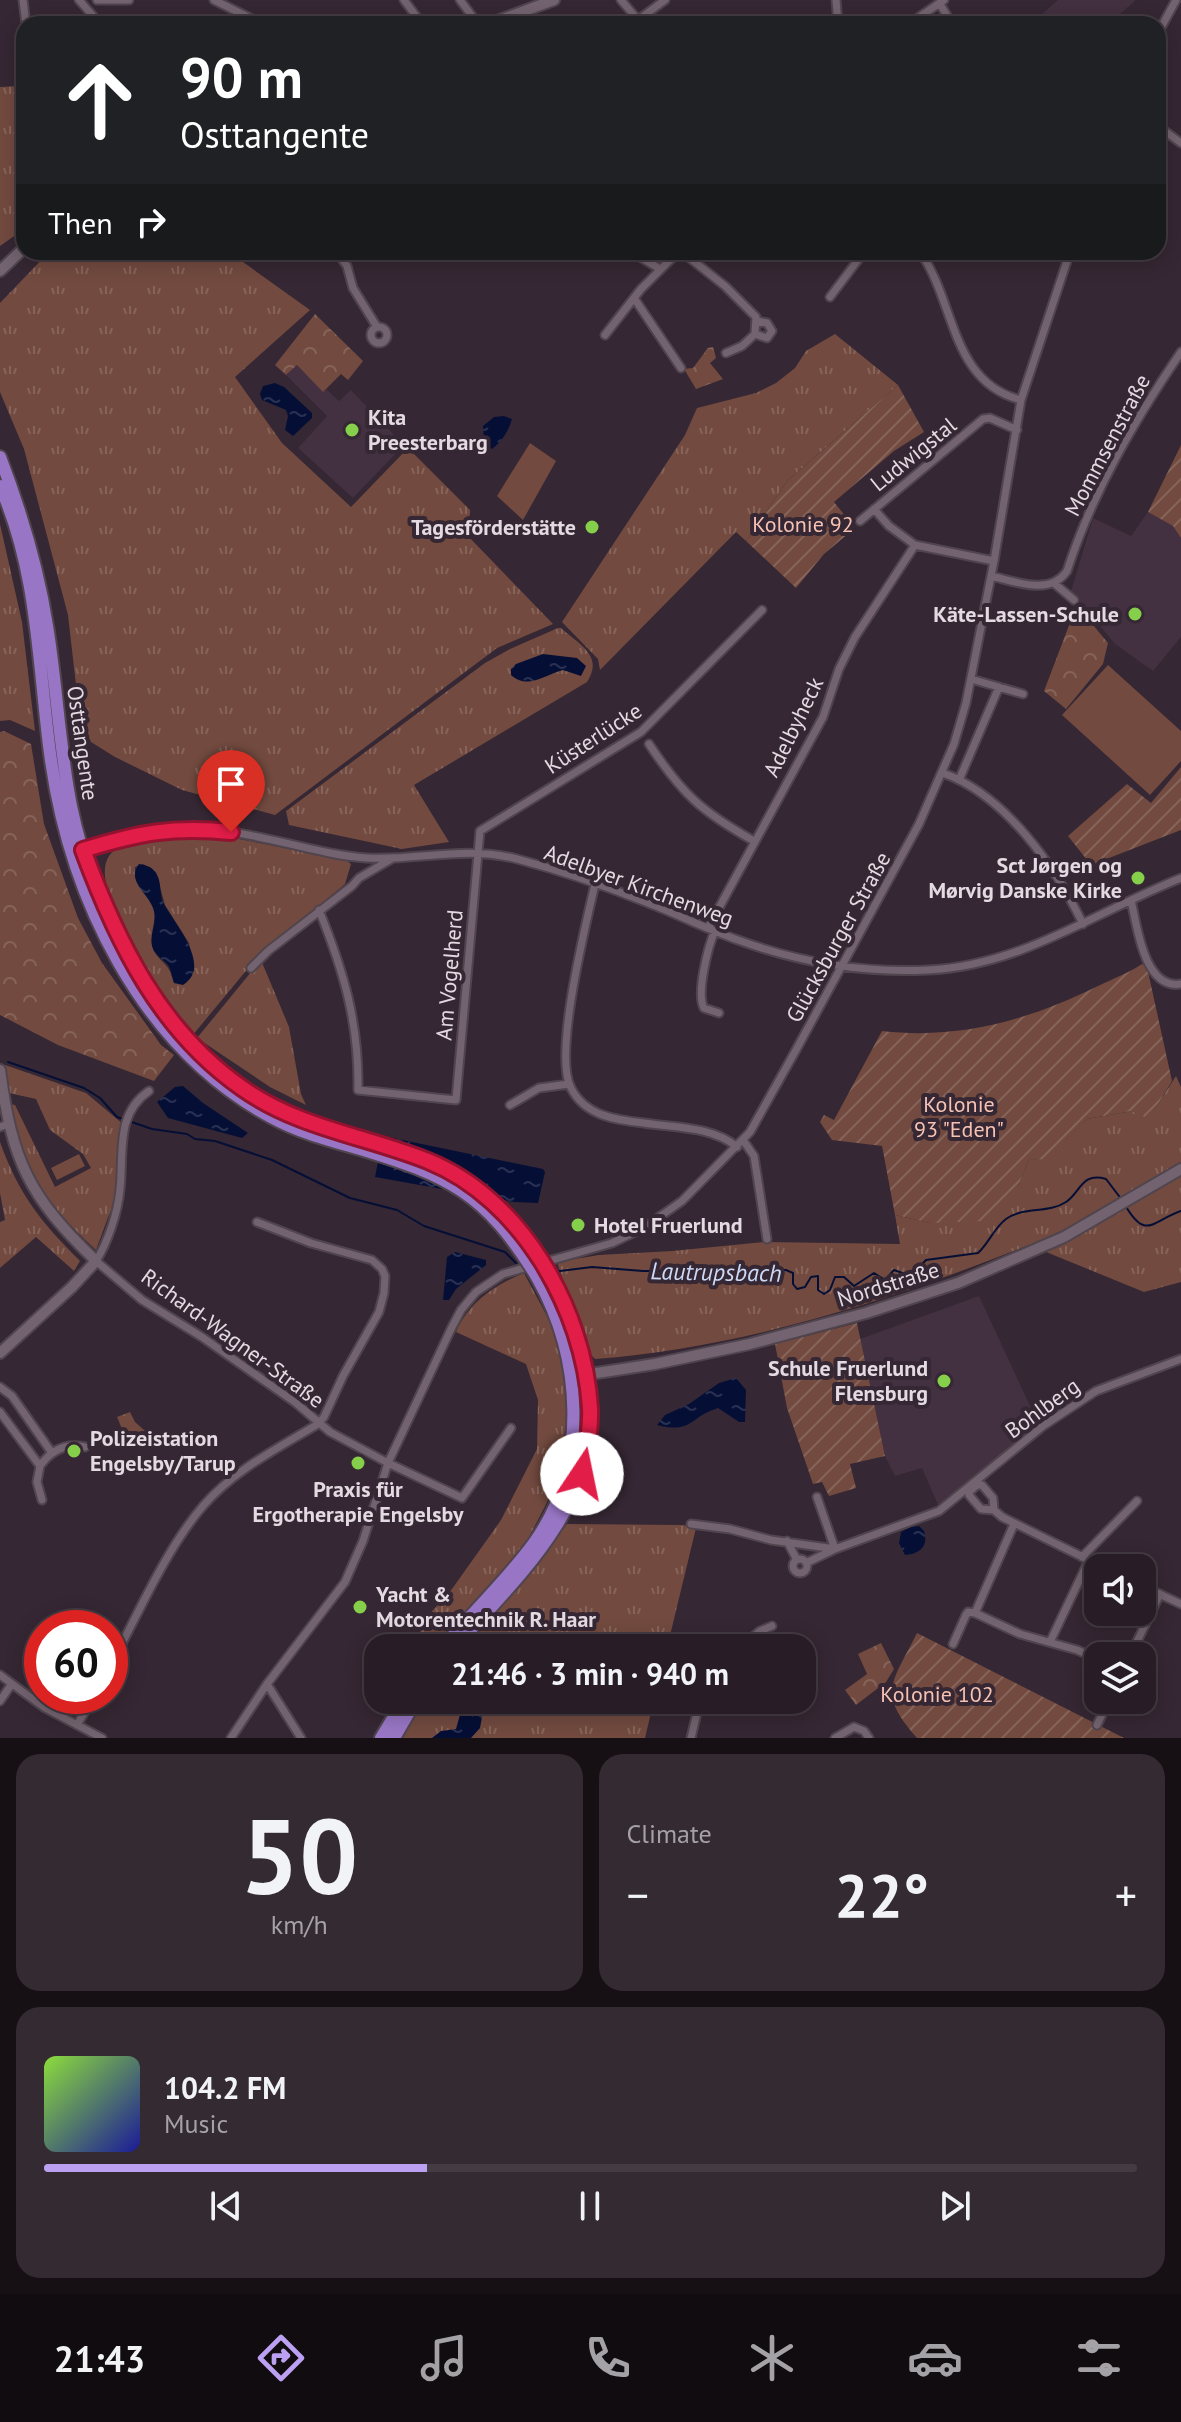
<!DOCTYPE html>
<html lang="en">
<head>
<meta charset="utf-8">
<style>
  :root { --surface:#281d26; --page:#342a32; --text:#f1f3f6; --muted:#a5a2a7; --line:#443b43; --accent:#bca0f2 }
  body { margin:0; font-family:"PT Sans",sans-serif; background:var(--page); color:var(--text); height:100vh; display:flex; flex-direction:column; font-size:30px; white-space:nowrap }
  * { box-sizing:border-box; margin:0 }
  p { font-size:26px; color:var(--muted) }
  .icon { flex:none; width:44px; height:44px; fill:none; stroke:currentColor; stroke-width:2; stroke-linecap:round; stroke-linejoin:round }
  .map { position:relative; height:1738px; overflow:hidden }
  .details { display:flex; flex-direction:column; gap:16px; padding:16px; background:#161015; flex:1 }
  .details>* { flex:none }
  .banner { position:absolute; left:16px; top:16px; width:1150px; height:244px; border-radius:24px; box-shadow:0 4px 20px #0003,0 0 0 2px var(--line); background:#202124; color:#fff; overflow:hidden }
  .controls { position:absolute; left:1084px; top:1554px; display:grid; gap:16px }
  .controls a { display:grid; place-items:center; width:72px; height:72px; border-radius:16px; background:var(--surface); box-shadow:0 4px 20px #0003,0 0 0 2px var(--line); font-size:40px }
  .speed { position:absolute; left:24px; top:1610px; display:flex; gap:16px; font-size:40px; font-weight:700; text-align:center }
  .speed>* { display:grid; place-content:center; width:104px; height:104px; border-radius:50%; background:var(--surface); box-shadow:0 4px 20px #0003,0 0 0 2px var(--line); line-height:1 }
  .speed .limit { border:12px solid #d22; background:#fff; color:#111 }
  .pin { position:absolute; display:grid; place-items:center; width:68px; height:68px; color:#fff; margin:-82px -34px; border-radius:50% 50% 50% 0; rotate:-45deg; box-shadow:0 0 8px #0007 }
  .pin .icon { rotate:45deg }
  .me { position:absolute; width:88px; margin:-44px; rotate:11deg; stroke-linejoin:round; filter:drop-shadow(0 0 6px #0008) }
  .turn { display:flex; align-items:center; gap:28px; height:168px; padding:0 32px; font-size:36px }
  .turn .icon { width:104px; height:104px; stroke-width:2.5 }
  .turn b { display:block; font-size:56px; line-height:68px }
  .then { display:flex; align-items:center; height:76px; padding:0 32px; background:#0003; gap:16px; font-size:30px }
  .big { font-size:60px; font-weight:800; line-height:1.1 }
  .details .widget { flex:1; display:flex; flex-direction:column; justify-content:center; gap:12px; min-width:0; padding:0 28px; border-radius:24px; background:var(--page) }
  .details .dial { align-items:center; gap:0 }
  .dial b { font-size:104px; line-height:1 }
  .song { display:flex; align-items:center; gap:24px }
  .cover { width:96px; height:96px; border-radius:12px; background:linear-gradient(135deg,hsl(90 70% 55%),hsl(240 70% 35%)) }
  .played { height:8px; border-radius:4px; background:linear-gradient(90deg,var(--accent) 35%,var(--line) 35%) }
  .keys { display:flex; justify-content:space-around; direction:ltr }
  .heat { display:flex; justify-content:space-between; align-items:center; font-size:44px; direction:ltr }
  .details .tiles { flex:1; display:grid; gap:16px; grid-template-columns:1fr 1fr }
  .widget:last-child { grid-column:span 2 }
  .trip { position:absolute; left:364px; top:1634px; width:452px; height:80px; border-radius:24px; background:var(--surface); box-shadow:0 4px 20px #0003,0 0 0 2px var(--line); font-weight:800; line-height:80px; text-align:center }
  .dock { display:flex; height:128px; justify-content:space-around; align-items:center; background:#100c0f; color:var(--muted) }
  .dock .icon { width:56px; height:56px }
  .dock .current { color:var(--accent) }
  .dock b { font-size:36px; color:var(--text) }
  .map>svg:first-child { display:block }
</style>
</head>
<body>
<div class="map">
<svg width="1181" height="1738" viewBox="0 0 1181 1738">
  <defs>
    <pattern id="grass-tufts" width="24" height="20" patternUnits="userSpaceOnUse" patternTransform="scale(2)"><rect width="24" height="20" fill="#724a3f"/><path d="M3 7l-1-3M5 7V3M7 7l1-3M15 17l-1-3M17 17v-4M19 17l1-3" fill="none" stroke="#86645a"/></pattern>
    <pattern id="forest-crowns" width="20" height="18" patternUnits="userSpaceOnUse" patternTransform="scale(2)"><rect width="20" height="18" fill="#724a3f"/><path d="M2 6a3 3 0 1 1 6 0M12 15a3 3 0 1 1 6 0" fill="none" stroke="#86645a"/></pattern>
    <pattern id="garden-furrows" width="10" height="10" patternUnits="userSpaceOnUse" patternTransform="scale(2)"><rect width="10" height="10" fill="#724a3f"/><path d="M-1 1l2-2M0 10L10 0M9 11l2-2" fill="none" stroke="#86645a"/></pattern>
    <pattern id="water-ripples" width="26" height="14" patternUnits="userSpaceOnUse" patternTransform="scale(2)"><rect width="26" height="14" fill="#050f36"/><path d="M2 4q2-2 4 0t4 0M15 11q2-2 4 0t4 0" fill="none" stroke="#293153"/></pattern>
  </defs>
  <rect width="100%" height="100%" fill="#352733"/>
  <path fill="#433040" d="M1058,0H1134L1135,1L1108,24H1031Z
    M297,365L323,391L326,389L339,401L351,390L404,445L353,498L298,448L327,416L286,375Z
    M1148,512L1174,526L1181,538V637L1153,671L1115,644L1071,591L1093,518L1131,536Z
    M979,1296L1038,1423L939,1507L922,1468L895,1476L885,1456L860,1339Z"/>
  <path fill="url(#grass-tufts)" fill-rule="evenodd" d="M22,86L24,229L0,246V87Z
    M49,252H229L310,310L235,377L282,443L351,507L408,448L470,510L468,536L553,624L497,648L275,815L182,790L115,757L91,742L80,720L68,615L24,449L0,392V303Z
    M835,334L898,385L787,481L746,541L736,532L600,670L598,659L562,622L685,435L697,408L756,393L776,383L795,368L806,351Z
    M0,524L22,622L35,731L10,720L0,721Z
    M558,628H561C580,645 604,656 587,682L414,785L449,842L402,849L289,825L286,811L485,663L510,649Z
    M198,834L239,839L346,860L351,864L345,884L259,955L192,1036C171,1004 85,891 109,856C124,835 175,836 198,834ZM143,864L156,872L165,905L189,943L194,971L172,977C169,964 160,962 154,951C148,938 157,927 155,913C152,895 132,887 135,867Z
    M261,960L289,1027L301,1094L306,1105L270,1087L197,1038Z
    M5,1065L86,1093L123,1124L117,1154L116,1196L96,1250C48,1206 22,1169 10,1104L15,1105L55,1187L91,1168L83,1154L50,1130L36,1099L9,1093Z
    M1176,1076L1181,1087V1282L1144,1292L1029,1245C888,1301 747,1347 595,1359L586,1350L557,1262L599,1255L672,1251L765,1242L900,1244L895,1215L930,1223L1018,1186L1029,1160L1049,1158L1087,1119L1132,1111L1149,1118Z
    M0,1142C19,1195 41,1222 80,1261L74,1271L36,1237L0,1268V1222L5,1220L0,1193Z
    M524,1273L556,1333L564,1366L567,1418L558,1481L524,1547L433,1648H414L425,1619L452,1589L501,1520L537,1449L538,1400L526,1364L456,1332C469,1302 495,1285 524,1273Z
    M567,1524L683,1525L696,1528L667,1648H460L526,1576Z
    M422,1700H654L645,1738H399Z"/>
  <path fill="url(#forest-crowns)" d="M315,314L363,361L348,380L341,374L323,392L297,365L286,375L275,365Z
    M713,347L716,358L710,363L723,379L696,389L684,369L693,368L708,348Z
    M1076,607H1078L1108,643L1103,664L1066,709L1044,691Z
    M4,731L31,744L44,824L78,918L102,963L161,1045L174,1055L154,1081L58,1045L0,1015V732Z
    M130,1412L135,1422L154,1439L138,1445L125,1436L117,1417Z
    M881,1643L894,1669L886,1682L856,1705L845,1690L867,1674L858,1654Z"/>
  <path fill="url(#garden-furrows)" d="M898,385L924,432L894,451L834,502L855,528L824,554L796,588L746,541L787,481Z
    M1181,445V538L1173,526L1148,512Z
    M1181,767V830L1091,865L1068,836L1127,784L1151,803Z
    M1142,964L1147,967L1172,1081L1149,1119L1132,1111L1087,1119L1049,1159L1029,1160L1018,1186L985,1221L930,1223L895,1215L882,1146L832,1140L820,1122L824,1115L834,1120L882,1031C959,1040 1029,1020 1098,986C1112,979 1129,973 1142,964Z
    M857,1323L885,1456L850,1464L856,1488L829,1496L822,1482L813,1484L787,1408L775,1344Z
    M917,1633L1124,1738H917C876,1692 893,1682 917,1633Z"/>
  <path fill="#724a3f" d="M530,443L556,461L523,520L497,496Z
    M1108,665L1181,731V761L1150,795L1062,715Z
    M79,1154L85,1166L57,1180L51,1168Z"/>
  <path fill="url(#water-ripples)" d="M275,383L284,387L312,413V418L293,436L285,430L288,416L286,410L262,400L260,394L263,386Z
    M504,416L512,419C509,430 502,442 492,449L484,444L483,426L494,417Z
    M543,654L577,658L586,666L581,676L563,670C544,675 528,690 511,675V669L516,664Z
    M139,864C145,865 151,866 155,872C162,880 159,892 163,902C172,921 214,966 183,985L174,983C172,978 171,969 168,965C162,958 155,956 152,946C149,933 158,921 153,908C148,893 126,881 139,864Z
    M183,1086L203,1103L248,1133L242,1138L168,1118L157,1102L175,1087Z
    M383,1136L543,1169L545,1172L538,1203L514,1202L375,1177Z
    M455,1252L486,1260V1265L456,1289L449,1300H443L447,1257Z
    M736,1378L746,1390L745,1422H739L718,1408C689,1417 693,1434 657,1425L665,1415L689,1404L719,1383Z
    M919,1526L924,1531C929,1547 919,1554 905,1555L899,1543L901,1532L911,1527Z
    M464,1700H485L480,1728L471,1738H432L441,1731L456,1729Z"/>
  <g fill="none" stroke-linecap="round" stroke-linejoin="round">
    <path stroke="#050f36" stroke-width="2" d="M8,1062L84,1088L100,1098L117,1117L152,1129L187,1134L195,1139L215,1141L272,1160L350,1198L397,1210L424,1226L505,1252L516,1263
      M1125,1205C1146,1241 1152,1221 1181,1211
      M552,1272L592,1267L643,1271H676L704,1275L746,1270H786L793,1273V1284L797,1289L805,1287L811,1277L818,1276V1290L824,1294L830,1290L835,1277H844L854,1286L874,1273L885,1280L894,1270L905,1274L918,1269L926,1260L978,1253C989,1243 994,1228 1006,1219C1024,1206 1048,1214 1066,1202C1081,1192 1081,1172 1106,1179L1122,1200"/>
    <defs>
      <path id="street" d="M23,0L26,24
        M79,0L100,24
        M97,0H129
        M214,0L262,24
        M404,0L422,24
        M460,0L478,24
        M621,0L638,20L665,0
        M836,0L838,24
        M940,4L952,24
        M909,24L944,0
        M1158,33L1176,0
        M1158,126L1181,143
        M337,252L347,266L353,288L377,327
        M632,252L660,269
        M682,252L725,286L756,317L755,334L742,346L726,353
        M920,252C956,302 950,382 1021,400
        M830,297L864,252
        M634,298L681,368
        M371 335a8 8 0 1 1 16 0a8 8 0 1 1-16 0Z
        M755,334L767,338L772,331L767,323L757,321
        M605,335L641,289L678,252
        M874,509L889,526L915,545L994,561
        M860,521L983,419L990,418L1017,430
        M991,576C1017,582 1050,596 1067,571C1093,491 1134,421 1181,352
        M1055,584L1074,600
        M971,679L1023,694
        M649,744C682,794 702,812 754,841
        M943,773C1005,795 1055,866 1083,924
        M959,780L999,687
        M82,850C132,835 178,825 230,832C276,838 321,855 367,858C419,861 463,845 517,859C559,870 603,885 643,901C675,913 706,929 738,940C798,962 864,973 928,970C1021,966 1097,911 1181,878
        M595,884C586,924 553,1055 571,1088C585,1116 616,1120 644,1123C675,1128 712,1126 737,1147
        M1131,900C1137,926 1144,990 1181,984
        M319,910C344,972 359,1023 358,1090L456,1100L480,831L641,732L762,610
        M708,928L823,717L839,669L855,637L915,545
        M715,931C708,946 696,994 704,1008L719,1013
        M251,968L268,951L352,886L359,878L393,858
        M149,1091C115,1114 124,1153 120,1189C118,1212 108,1242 96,1261L142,1300L202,1337L296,1403L330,1432L388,1463L462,1498L511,1428
        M510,1105L539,1088L569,1084
        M0,1127L8,1124
        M743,1140L754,1156L767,1239
        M0,1387L12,1396L52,1453
        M0,1412L40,1466C51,1450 66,1443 85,1447
        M40,1466L37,1482L42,1500
        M817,1497L835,1549
        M994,1510L981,1509L969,1495L970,1491L977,1485H982L993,1498L994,1510L1002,1517L1105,1568
        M691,1524L730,1529L771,1540L835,1549
        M787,1541L797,1560
        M1082,1557L1137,1501
        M793 1566a7 7 0 1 1 14 0a7 7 0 1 1-14 0Z
        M806,1563L835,1549L939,1511L1043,1426L1096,1391L1181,1359
        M1142,1586L1181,1604
        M975,1613L1020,1634L1077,1650L1098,1659
        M975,1613L1014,1524
        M1050,1642L1089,1560
        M953,1644L966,1615L968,1612L975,1613
        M740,1648L760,1631L772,1626
        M1130,1656L1160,1594
        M110,1667C137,1616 166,1549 203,1506C234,1470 278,1448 318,1424L324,1417L343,1376L379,1312L384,1293L385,1276L382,1269L372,1260L311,1243L257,1222
        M0,1675L45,1708L102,1738
        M267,1684L301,1738
        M0,1701L11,1685
        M77,1725L94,1696
        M1097,1725L1109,1700
        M231,1738L267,1684L345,1582L363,1541L388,1463L452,1327L461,1310L476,1292L503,1274L612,1243L645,1227L682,1201L750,1132L796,1050L919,824L954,744L966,703L994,561L1021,400L1070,252
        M691,1738L700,1700
        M835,1738L854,1727L864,1731L869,1738"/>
      <path id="secondary" d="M489,24L554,0
        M0,271L24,248
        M0,1070C12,1161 29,1197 96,1261L72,1287L0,1353
        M571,1377L655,1364L750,1344L866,1313L958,1283L1064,1237L1181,1169"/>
      <path id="primary" d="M0,457C21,512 38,568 47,626C57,686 59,746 71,806C93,912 152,1027 243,1089C279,1113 319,1127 360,1139
        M0,486C38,570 38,663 50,753C69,896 140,1046 271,1117C298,1132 328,1140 357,1148
        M442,1648C472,1613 507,1580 534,1543C590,1465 582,1357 537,1277
        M454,1648C516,1578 592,1512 590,1411C589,1387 583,1362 577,1339
        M381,1738L404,1700
        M394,1738L416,1700"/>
    </defs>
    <use href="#street" stroke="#50454e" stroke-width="11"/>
    <use href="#secondary" stroke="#50454e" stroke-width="14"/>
    <use href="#primary" stroke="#50454e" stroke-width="16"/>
    <use href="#street" stroke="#736370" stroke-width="7"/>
    <use href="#secondary" stroke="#736370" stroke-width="10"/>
    <use href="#primary" stroke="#9876c5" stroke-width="12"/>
    <defs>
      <path id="primary-bridge" d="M360,1139C393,1150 428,1158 458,1176C518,1212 553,1277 577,1339
        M357,1148C449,1176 485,1192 537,1277"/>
    </defs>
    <use href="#primary-bridge" stroke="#50454e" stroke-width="16" stroke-linecap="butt"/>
    <use href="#primary-bridge" stroke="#9876c5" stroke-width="12"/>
  </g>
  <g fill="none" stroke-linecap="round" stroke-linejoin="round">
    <defs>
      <path id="route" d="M231,832C173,826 138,833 83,850C117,942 160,1031 242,1088C298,1128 366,1136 428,1161C522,1199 584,1310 590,1408C591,1431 586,1452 582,1474"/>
    </defs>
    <use href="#route" stroke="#92132f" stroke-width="20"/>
    <use href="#route" stroke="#e11d48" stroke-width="14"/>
  </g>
  <g fill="#86cf4b" stroke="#352733" stroke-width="3">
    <circle cx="352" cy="430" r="8"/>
    <circle cx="592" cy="527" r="8"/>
    <circle cx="1135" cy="614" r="8"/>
    <circle cx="1138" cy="878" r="8"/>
    <circle cx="578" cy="1225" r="8"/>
    <circle cx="944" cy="1381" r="8"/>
    <circle cx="74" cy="1451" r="8"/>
    <circle cx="358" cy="1463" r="8"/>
    <circle cx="360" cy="1607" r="8"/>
  </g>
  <g text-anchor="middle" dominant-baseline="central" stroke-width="8" stroke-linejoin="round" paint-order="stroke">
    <g font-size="22" font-weight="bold" fill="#e3dae2" stroke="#352733" text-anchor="start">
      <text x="368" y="417">Kita<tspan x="368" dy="25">Preesterbarg</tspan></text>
      <text x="576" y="527" text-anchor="end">Tagesförderstätte</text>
      <text x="1119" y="614" text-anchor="end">Käte-Lassen-Schule</text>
      <text x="1122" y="865" text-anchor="end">Sct Jørgen og<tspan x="1122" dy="25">Mørvig Danske Kirke</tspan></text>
      <text x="594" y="1225">Hotel Fruerlund</text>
      <text x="928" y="1368" text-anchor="end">Schule Fruerlund<tspan x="928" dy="25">Flensburg</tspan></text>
      <text x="90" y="1438">Polizeistation<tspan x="90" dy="25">Engelsby/Tarup</tspan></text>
      <text x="358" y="1489" text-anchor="middle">Praxis für<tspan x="358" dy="25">Ergotherapie Engelsby</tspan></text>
      <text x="376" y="1594">Yacht &amp;<tspan x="376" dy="25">Motorentechnik R. Haar</tspan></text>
    </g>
    <g font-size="22" fill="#e3dae2" stroke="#352733">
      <text transform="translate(1107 445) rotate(-62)">Mommsenstraße</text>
      <text transform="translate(913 454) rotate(-39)">Ludwigstal</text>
      <text transform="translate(793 727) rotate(-64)">Adelbyheck</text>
      <text transform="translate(593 738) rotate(-33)">Küsterlücke</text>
      <text transform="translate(83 743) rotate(82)">Osttangente</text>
      <text transform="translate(639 885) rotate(20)">Adelbyer Kirchenweg</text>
      <text transform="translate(838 937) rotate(-61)">Glücksburger Straße</text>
      <text transform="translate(449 975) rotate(-85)">Am Vogelherd</text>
      <text transform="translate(888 1284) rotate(-17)">Nordstraße</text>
      <text transform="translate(233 1338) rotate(36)">Richard-Wagner-Straße</text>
      <text transform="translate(1042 1408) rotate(-36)">Bohlberg</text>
    </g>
    <g font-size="22" fill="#f6c2b3" stroke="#352733">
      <text x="803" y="524">Kolonie 92</text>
      <text x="959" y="1104">Kolonie<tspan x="959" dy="25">93 "Eden"</tspan></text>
      <text x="937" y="1694">Kolonie 102</text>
    </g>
    <g font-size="24" font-style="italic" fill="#cddaf7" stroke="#352733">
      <text transform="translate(716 1272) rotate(1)">Lautrupsbach</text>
    </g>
  </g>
</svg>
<div class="controls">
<a><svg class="icon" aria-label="sound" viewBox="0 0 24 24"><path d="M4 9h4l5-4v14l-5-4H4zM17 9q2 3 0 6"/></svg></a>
<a><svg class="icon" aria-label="layers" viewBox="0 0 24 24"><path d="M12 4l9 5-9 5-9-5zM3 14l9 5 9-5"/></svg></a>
</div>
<div class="speed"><div class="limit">60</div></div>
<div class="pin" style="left:231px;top:832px;background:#d93025"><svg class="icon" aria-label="arrive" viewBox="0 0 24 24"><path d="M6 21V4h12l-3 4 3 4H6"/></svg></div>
<svg class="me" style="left:582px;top:1474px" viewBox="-20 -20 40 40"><circle r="19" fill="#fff"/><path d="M0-13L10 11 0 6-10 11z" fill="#e11d48"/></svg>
<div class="trip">21:46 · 3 min · 940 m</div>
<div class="banner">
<div class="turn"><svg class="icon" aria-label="ahead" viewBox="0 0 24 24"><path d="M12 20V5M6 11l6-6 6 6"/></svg><div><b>90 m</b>Osttangente</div></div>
<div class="then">Then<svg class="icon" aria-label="right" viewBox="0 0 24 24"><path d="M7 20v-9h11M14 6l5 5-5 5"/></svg></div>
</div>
</div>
<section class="details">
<div class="tiles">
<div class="widget dial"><b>50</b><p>km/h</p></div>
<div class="widget"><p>Climate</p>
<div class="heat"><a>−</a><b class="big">22°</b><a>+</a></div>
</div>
<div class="widget">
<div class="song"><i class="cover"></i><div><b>104.2 FM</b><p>Music</p></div></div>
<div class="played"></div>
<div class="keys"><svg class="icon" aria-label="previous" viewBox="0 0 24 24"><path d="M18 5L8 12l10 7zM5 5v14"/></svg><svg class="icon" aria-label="pause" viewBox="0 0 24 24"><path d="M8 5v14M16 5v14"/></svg><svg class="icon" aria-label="next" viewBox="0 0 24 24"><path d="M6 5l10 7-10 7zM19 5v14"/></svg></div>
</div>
</div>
</section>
<nav class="dock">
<b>21:43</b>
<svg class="icon current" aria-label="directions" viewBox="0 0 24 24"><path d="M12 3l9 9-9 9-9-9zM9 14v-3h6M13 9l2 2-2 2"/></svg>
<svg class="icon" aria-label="music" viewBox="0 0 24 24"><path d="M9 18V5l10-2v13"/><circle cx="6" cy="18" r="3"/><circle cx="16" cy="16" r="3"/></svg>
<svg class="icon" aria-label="phone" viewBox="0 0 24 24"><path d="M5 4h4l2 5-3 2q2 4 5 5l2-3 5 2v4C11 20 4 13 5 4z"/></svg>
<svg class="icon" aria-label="climate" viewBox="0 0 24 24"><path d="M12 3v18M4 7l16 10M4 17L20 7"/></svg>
<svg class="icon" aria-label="car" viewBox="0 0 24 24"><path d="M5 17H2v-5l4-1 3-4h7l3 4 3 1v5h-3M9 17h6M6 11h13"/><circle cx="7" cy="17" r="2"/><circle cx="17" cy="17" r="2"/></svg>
<svg class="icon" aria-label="filters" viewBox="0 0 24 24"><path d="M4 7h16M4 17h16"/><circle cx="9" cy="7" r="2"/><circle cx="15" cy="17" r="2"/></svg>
</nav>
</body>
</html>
